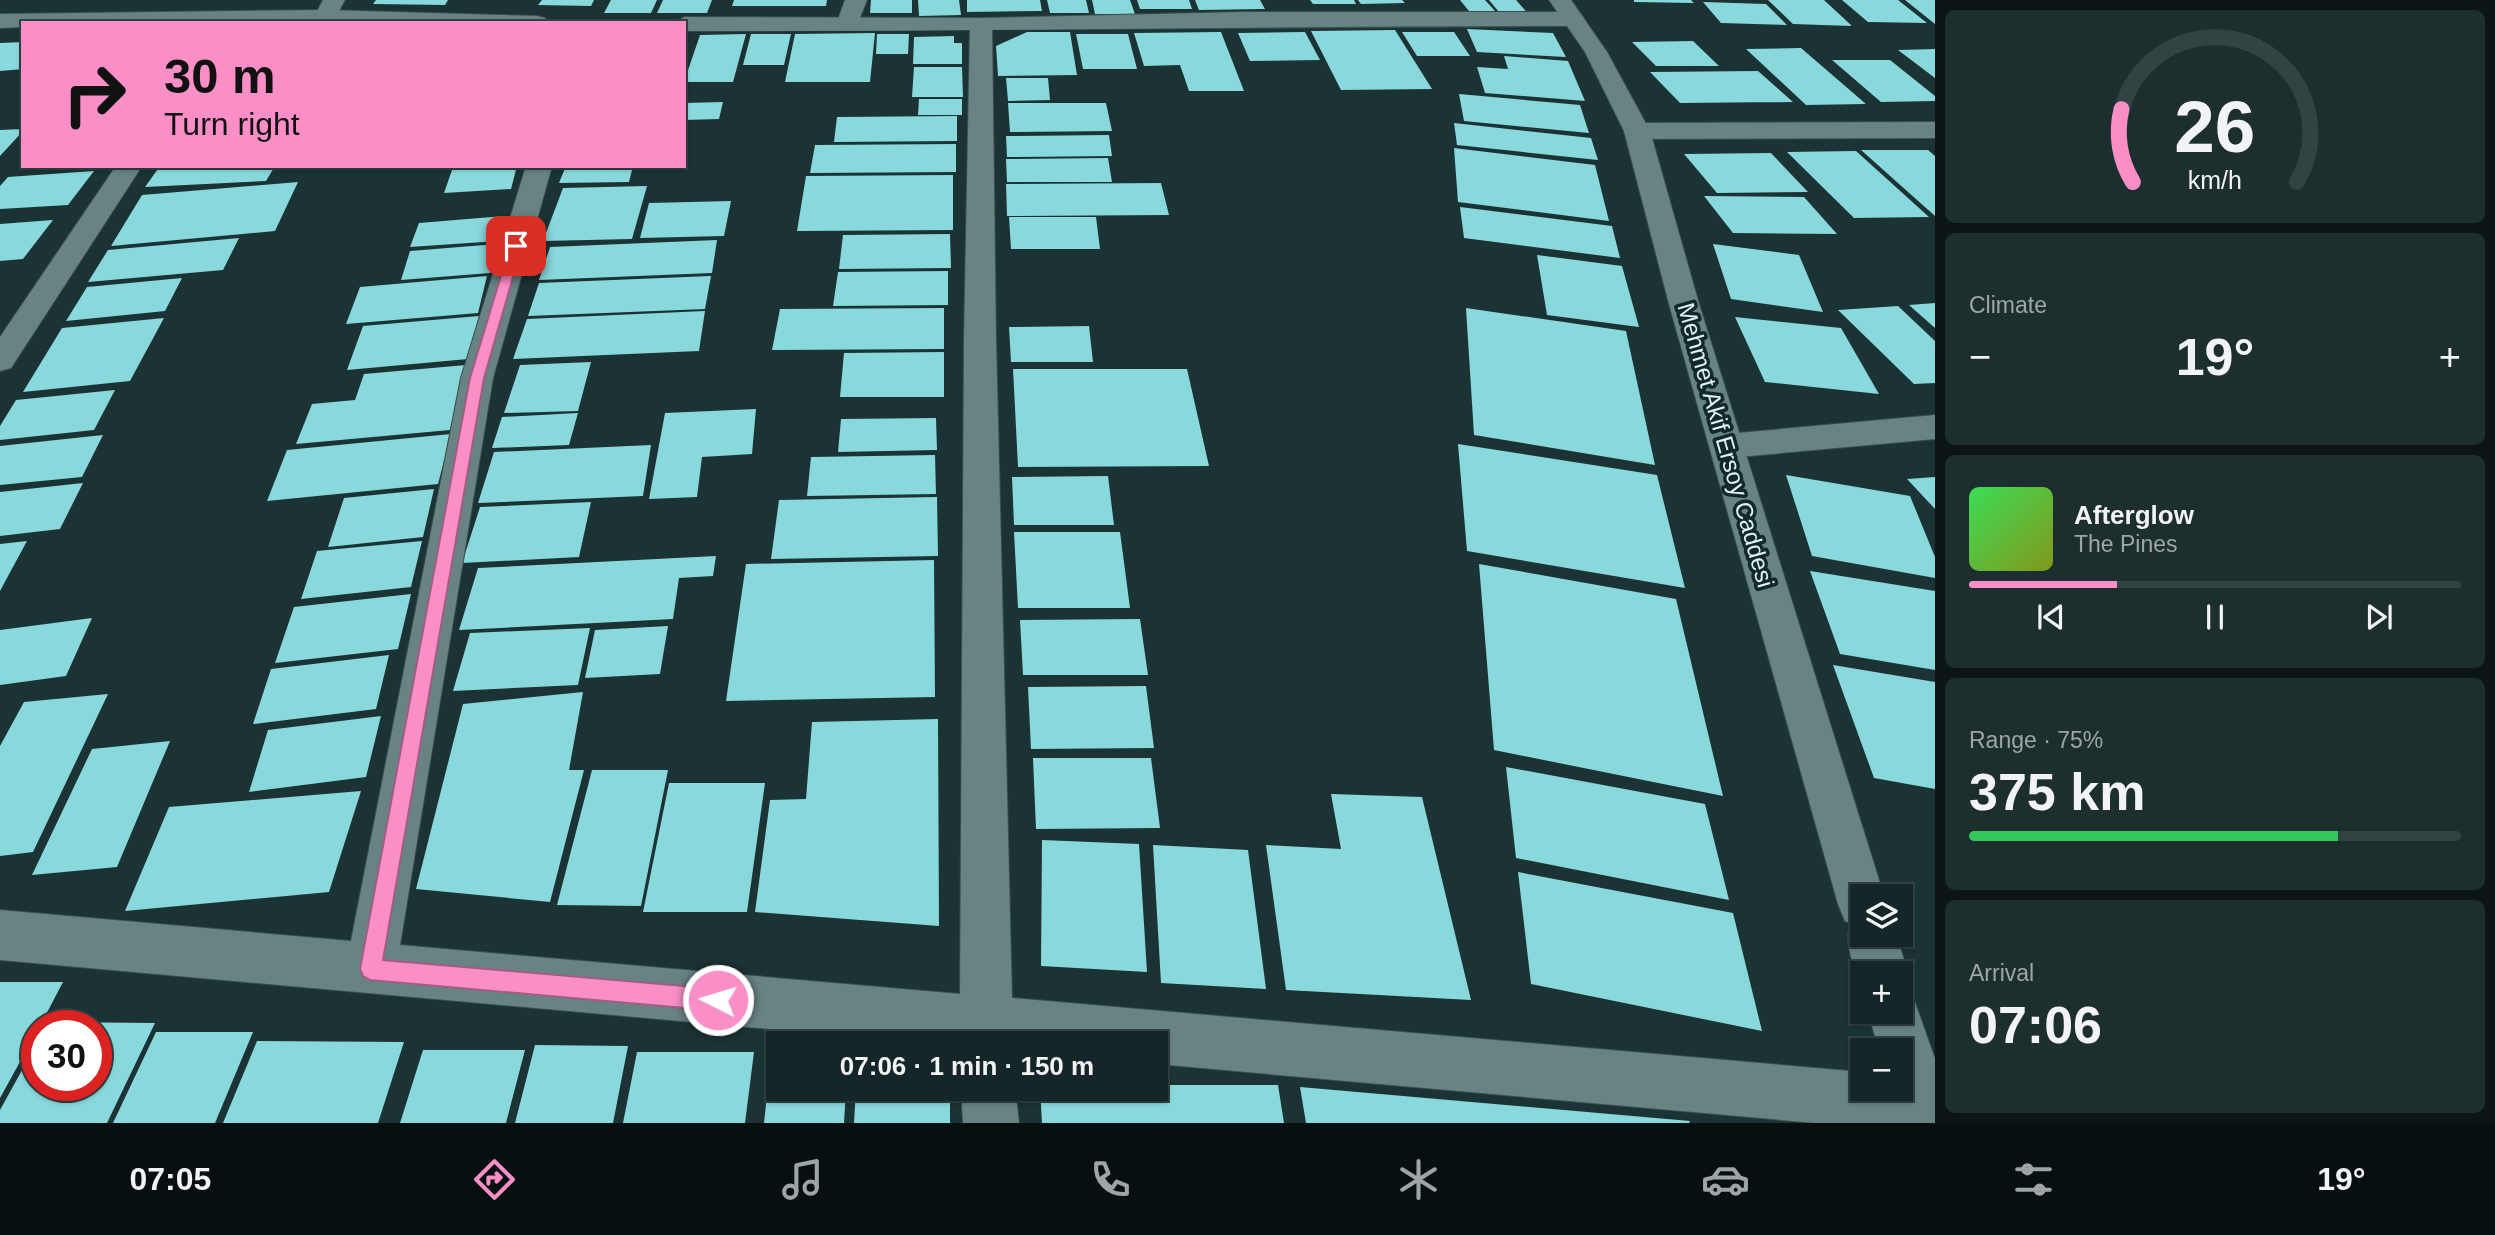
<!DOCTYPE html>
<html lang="en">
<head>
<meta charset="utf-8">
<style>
  :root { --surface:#142627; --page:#1d2e2f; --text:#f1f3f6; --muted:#9da5a7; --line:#334344; --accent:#fa8fc8 }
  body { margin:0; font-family:Helvetica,sans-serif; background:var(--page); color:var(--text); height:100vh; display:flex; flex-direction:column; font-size:26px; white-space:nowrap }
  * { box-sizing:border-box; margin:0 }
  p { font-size:23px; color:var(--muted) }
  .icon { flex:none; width:38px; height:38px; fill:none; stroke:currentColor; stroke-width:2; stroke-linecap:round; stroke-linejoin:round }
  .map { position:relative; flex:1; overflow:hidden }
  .drawer { display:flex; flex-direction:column; gap:10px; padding:10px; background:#0b1515; width:560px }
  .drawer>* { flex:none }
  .banner { position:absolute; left:21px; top:21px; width:665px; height:147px; border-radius:0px; box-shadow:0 2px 5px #0004,0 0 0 2px var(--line); background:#fa8fc8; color:#111; overflow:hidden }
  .buttons { position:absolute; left:1850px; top:884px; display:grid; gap:14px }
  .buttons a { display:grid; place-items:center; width:63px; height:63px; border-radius:0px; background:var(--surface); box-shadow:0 2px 5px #0004,0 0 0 2px var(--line); font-size:35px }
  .speed { position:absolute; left:21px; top:1010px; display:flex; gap:14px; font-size:35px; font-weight:700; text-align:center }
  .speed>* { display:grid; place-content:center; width:91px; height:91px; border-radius:50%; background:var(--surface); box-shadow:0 2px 5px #0004,0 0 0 2px var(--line); line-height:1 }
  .speed .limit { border:10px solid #d22; background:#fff; color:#111 }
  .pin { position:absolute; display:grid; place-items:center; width:60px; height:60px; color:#fff; margin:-30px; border-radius:14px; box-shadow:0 4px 10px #0006 }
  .me { position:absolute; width:77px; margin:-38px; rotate:275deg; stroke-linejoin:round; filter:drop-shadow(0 0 5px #0008) }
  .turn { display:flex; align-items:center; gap:24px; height:147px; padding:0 28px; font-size:32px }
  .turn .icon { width:91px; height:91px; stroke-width:2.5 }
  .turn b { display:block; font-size:49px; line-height:60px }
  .big { font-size:52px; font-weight:800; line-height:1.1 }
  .drawer .widget { flex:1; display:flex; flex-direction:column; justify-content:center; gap:10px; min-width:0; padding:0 24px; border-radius:10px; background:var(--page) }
  .drawer .dial { align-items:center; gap:0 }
  .dial svg { height:182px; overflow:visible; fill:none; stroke:var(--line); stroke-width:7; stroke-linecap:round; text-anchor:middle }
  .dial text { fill:var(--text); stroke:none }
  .song { display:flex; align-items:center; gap:21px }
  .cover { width:84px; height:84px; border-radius:10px; background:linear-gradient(135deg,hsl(130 70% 55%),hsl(70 70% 35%)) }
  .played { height:7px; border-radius:4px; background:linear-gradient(90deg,var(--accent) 30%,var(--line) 30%) }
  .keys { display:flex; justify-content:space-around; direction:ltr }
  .heat { display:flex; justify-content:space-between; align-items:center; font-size:38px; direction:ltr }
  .charge { height:10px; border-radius:5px; background:linear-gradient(90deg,#34c759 75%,var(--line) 0) }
  .trip { position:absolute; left:766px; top:1031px; width:402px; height:70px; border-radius:0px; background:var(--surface); box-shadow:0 2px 5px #0004,0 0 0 2px var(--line); font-weight:800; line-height:70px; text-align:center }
  .menu { display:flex; height:112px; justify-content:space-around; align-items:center; background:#080f10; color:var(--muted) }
  .menu .icon { width:49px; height:49px }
  .menu .current { color:var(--accent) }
  .menu b { font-size:32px; color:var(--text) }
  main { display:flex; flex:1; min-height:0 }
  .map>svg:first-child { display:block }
</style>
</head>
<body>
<main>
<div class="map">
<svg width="1935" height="1123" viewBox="0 0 1935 1123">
  <rect width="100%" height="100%" fill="#1b3334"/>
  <path fill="#89d8db" d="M376,0H448L445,5L373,4Z
    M542,0H594L591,6L538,5Z
    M611,0H657L651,13H604Z
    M663,0H712L707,13H657Z
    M734,0H827L826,6H732Z
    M871,0H912V13H870Z
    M918,0H959L961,15L919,16Z
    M967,0H1040L1042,11L967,12Z
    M1047,0H1086L1089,13H1050Z
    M1092,0H1130L1135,14H1095Z
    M1137,0H1189L1192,9H1140Z
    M1195,0H1260L1265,9L1199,10Z
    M1310,0H1354L1356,4H1313Z
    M1358,0H1402L1405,3L1361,4Z
    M1460,0H1485L1495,11H1469Z
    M1489,0H1516L1531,17L1504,18Z
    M1634,0H1691L1694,3L1634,2Z
    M1768,0H1824L1852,26L1793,24Z
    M1842,0H1898L1927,23L1868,22Z
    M1905,0H1935V24Z
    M1703,2L1766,4L1787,25L1721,23Z
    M1467,29L1553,33L1566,57L1477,52Z
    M1395,30L1432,89L1341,90L1311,31Z
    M1027,32H1070L1077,75L998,76L996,46Z
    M1221,32L1244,91H1189L1180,65L1144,66L1134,33Z
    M1305,32L1320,60L1250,61L1238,33Z
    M1402,32H1454L1470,56H1417Z
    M875,33L870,82H785L795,34Z
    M746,34L733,82H684L700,35Z
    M751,34H791L784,65H743Z
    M877,34H909L908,54H876Z
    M1076,34H1128L1137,69H1083Z
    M954,36V43H962V64H913L914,37Z
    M1693,41L1719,66H1656L1632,42Z
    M23,42V69L0,71V43Z
    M1801,48L1866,104L1806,105L1746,49Z
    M1935,49V78L1898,50Z
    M1504,56L1568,61L1585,101L1485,93L1477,67L1508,69Z
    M1832,60H1890L1935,96V101L1881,102Z
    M914,67H962L963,97H912Z
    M1758,71L1793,102L1680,103L1650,72Z
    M1006,78H1048L1050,100L1008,101Z
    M1459,94L1580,105L1589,133L1464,121Z
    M919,99H962V115H918Z
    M723,102L719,119L684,120V103Z
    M1008,103H1106L1112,131L1010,132Z
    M957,116V141L834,142L837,117Z
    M1454,123L1591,138L1598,160L1457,145Z
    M23,129V131L0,156V130Z
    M1109,135L1112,156L1007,157L1006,136Z
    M956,144V172L810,173L815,145Z
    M1454,148L1595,165L1609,221L1458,202Z
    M1861,150H1928L1935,156V216Z
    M1856,151L1929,217L1854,218L1787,152Z
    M1771,153L1808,192L1717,193L1684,154Z
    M1108,158L1112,182H1007L1006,159Z
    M160,166H275L266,181L145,187Z
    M517,166L511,189L444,193L452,170Z
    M566,166H633L629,182L559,183Z
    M94,171L68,205L0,209V186L8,177Z
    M953,175V230L797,231L806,176Z
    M298,182L275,231L111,246L142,195Z
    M1161,183L1169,215L1007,216L1006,184Z
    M647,186L632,239L543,241L563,188Z
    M1704,196L1804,197L1837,234L1733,233Z
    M731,201L724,236L640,238L649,203Z
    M1460,207L1612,226L1620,258L1464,238Z
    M504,216L498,241L410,247L419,223Z
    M1009,217H1096L1100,249H1011Z
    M53,220L23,259L0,261V224Z
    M950,234L951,268L839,269L843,235Z
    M239,238L223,270L88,282L108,250Z
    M717,240L712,273L539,280L550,247Z
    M497,244L490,273L401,280L410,251Z
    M1713,244L1799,255L1823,312L1731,299Z
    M1537,255L1622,266L1639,327L1547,315Z
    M948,271V305L833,306L838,272Z
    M487,276L478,313L346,324L360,287Z
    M711,276L705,309L528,316L539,283Z
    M182,278L165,311L66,321L87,287Z
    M1935,303V328L1909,305Z
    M1898,306L1935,341V383L1914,384L1838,310Z
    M944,308V349L772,350L780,309Z
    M1466,308L1626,331L1655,465L1474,435Z
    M705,311L699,351L513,359L527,319Z
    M479,316L468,359L347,370L363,326Z
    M1735,317L1841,328L1879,394L1765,382Z
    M164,318L130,381L23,392L62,328Z
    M1089,326L1093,362H1011L1009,327Z
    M944,352V397H840L844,353Z
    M591,362L578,411L504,413L520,365Z
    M466,365L450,430L296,444L312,404L355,400L364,374Z
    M1013,369H1187L1209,466L1018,467Z
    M115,390L94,430L0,440V426L16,400Z
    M756,409L752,454L702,457L697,497L649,499L665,413Z
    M578,413L569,445L492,448L502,417Z
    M936,418L937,450L838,452L841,419Z
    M451,434L438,484L267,501L287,450Z
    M103,435L82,477L0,485V446Z
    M1458,444L1657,475L1685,588L1467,551Z
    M651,445L643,496L478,503L494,452Z
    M935,455L936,494L807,496L811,457Z
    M1786,475L1910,496L1935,557V578L1812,556Z
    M1108,476L1114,525H1014L1012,477Z
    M1935,477V509L1907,479Z
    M83,483L60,529L0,536V492Z
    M434,489L423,537L328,547L344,498Z
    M937,497L938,556L771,559L779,500Z
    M591,502L579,557L462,563L480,507Z
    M1014,532H1120L1130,608H1018Z
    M27,541L0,591V544Z
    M422,541L411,587L301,599L317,551Z
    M716,556L713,576L679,578L673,619L459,630L478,568Z
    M934,560L935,697L726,701L746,564Z
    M1479,564L1676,599L1723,796L1494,750Z
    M1810,571L1935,591V670L1840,654Z
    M411,594L398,649L275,663L294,607Z
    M92,618L66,676L0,685V630Z
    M1140,619L1148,675H1023L1020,620Z
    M668,626L660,674L585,678L595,630Z
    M590,628L578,685L453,691L470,633Z
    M389,655L376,709L253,724L271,669Z
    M1833,665L1935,682V789L1874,778Z
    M1146,686L1154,748L1031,749L1028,687Z
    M583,692L569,770H584L550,902L416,889L463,704Z
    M108,694L33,852L0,856V746L24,702Z
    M381,716L366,777L249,792L268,730Z
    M938,719L939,926L755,912L770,800L806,799L812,722Z
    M170,741L117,867L32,875L92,749Z
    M1033,758H1151L1160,828L1036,829Z
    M1506,767L1705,804L1729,900L1516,858Z
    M592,770H668L641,906L557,905Z
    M669,783H765L747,912H643Z
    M361,791L329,892L125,911L169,807Z
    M1331,794L1422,797L1471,1000L1286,990L1266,845L1341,849Z
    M1042,840L1139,844L1147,972L1041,966Z
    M1153,845L1248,850L1266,989L1161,983Z
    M1518,872L1733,913L1762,1031L1531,984Z
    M0,982H63L40,1026H37V1031L0,1098Z
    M48,1022L155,1023L107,1123H0V1110L37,1043V1085H96V1026H46Z
    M156,1032H253L215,1123H113Z
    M257,1041L404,1042L378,1123H223Z
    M535,1045L628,1046L613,1123H515Z
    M423,1050H525L506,1123H400Z
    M637,1052H754L745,1123H623Z
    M770,1066H779V1088H846L844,1123H764Z
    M1157,1085H1278L1284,1123H1042L1040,1088H1157Z
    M1300,1087L1690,1121L1689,1123H1306Z
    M856,1088H950V1123H854Z"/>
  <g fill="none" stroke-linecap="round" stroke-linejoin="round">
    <defs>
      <path id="minor" d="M323,0H345L333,22H317L314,17Z
        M845,0H867L855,30H839L836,25Z
        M981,18L989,20L992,25L996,339L1012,998L1862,1072V1088H1900V1076L1922,1077L1935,1083V1123H1815L1157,1064V1043H925L0,960V910L351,941L461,378L526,166H552L493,378L400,945L960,994L964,339L970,25L973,20Z
        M1935,122V138L1637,139L1628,136L1624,131L1628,126L1637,123Z
        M116,166H142L11,368L0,371V337Z
        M1935,415V439L1727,458L1715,455L1710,446L1715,437L1727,434Z
        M961,1088H1015L1019,1123H963Z"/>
      <path id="tertiary" d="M325,10L537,16L545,18L548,23H23V27L0,28V14Z
        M1243,12H1573L1581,14L1584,19L1581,24L1573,26C1277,26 981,32 684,31V23H674L684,17L981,18Z"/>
      <path id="secondary" d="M1549,0H1571L1607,52L1650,131L1699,304L1884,896H1862V934H1896L1908,973L1901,989L1912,994L1935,1059V1123H1899L1889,1088H1900V1050H1879L1868,1012H1900V973H1862V986C1854,968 1843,942 1851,923L1845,921L1838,904L1669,304L1624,131L1585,52Z"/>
    </defs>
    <use href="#minor" stroke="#394e4f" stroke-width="2"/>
    <use href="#tertiary" stroke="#394e4f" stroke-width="2"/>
    <use href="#secondary" stroke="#394e4f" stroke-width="2"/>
    <use href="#minor" fill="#688383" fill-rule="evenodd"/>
    <use href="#tertiary" fill="#688383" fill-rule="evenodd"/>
    <use href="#secondary" fill="#688383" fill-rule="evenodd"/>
  </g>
  <path fill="#fa8fc8" stroke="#a25d82" stroke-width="2" d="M516,242L522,246L484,378L383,960L718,989L725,992L728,1000L725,1008L718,1011L370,980L363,976L360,969L470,378L510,246Z"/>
  <g text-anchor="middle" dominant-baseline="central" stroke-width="7" stroke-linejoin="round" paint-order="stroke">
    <g font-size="24" fill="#e2f1f1" stroke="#11292a">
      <text transform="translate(1726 445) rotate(74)">Mehmet Akif Ersoy Caddesi</text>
    </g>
  </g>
</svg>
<div class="buttons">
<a><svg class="icon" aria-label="layers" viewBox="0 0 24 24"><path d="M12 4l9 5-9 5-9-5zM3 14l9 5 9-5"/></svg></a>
<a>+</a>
<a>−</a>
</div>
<div class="speed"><div class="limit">30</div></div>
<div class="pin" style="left:516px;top:246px;background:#d93025"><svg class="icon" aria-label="arrive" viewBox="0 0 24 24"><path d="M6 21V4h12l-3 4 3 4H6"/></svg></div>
<svg class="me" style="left:718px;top:1000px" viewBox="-20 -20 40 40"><circle r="17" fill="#fa8fc8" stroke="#fff" stroke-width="3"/><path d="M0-11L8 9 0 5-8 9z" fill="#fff"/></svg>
<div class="trip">07:06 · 1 min · 150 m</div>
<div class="banner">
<div class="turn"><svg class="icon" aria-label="right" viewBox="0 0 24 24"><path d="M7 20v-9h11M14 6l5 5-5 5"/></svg><div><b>30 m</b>Turn right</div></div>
</div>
</div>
<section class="drawer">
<div class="widget dial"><svg viewBox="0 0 100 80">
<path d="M14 69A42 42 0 1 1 86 69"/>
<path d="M14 69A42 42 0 0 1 9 37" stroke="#fa8fc8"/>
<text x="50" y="56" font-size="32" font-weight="700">26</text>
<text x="50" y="72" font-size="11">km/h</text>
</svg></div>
<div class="widget"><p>Climate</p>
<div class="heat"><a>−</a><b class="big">19°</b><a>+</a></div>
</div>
<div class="widget">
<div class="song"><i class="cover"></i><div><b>Afterglow</b><p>The Pines</p></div></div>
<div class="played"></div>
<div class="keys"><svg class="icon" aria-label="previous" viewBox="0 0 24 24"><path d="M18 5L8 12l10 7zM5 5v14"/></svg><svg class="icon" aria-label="pause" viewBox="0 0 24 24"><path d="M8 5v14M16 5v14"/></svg><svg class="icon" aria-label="next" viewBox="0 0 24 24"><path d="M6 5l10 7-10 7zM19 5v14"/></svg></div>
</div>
<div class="widget"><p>Range · 75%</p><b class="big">375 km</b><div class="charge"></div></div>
<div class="widget"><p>Arrival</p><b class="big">07:06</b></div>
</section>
</main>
<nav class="menu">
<b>07:05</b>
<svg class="icon current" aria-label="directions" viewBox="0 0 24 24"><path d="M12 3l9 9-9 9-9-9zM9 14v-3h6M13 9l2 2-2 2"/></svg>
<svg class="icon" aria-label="music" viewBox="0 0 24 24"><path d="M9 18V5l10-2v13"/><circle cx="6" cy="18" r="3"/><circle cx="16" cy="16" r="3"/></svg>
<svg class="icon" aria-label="phone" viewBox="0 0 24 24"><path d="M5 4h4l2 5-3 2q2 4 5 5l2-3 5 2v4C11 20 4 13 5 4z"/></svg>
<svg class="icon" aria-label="climate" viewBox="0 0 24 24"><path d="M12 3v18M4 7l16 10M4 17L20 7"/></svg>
<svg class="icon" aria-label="car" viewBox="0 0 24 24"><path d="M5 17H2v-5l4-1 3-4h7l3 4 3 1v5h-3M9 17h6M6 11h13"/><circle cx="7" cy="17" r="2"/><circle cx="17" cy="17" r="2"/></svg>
<svg class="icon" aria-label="filters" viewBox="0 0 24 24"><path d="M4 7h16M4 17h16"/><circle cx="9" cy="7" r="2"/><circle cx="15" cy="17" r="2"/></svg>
<b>19°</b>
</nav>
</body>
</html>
